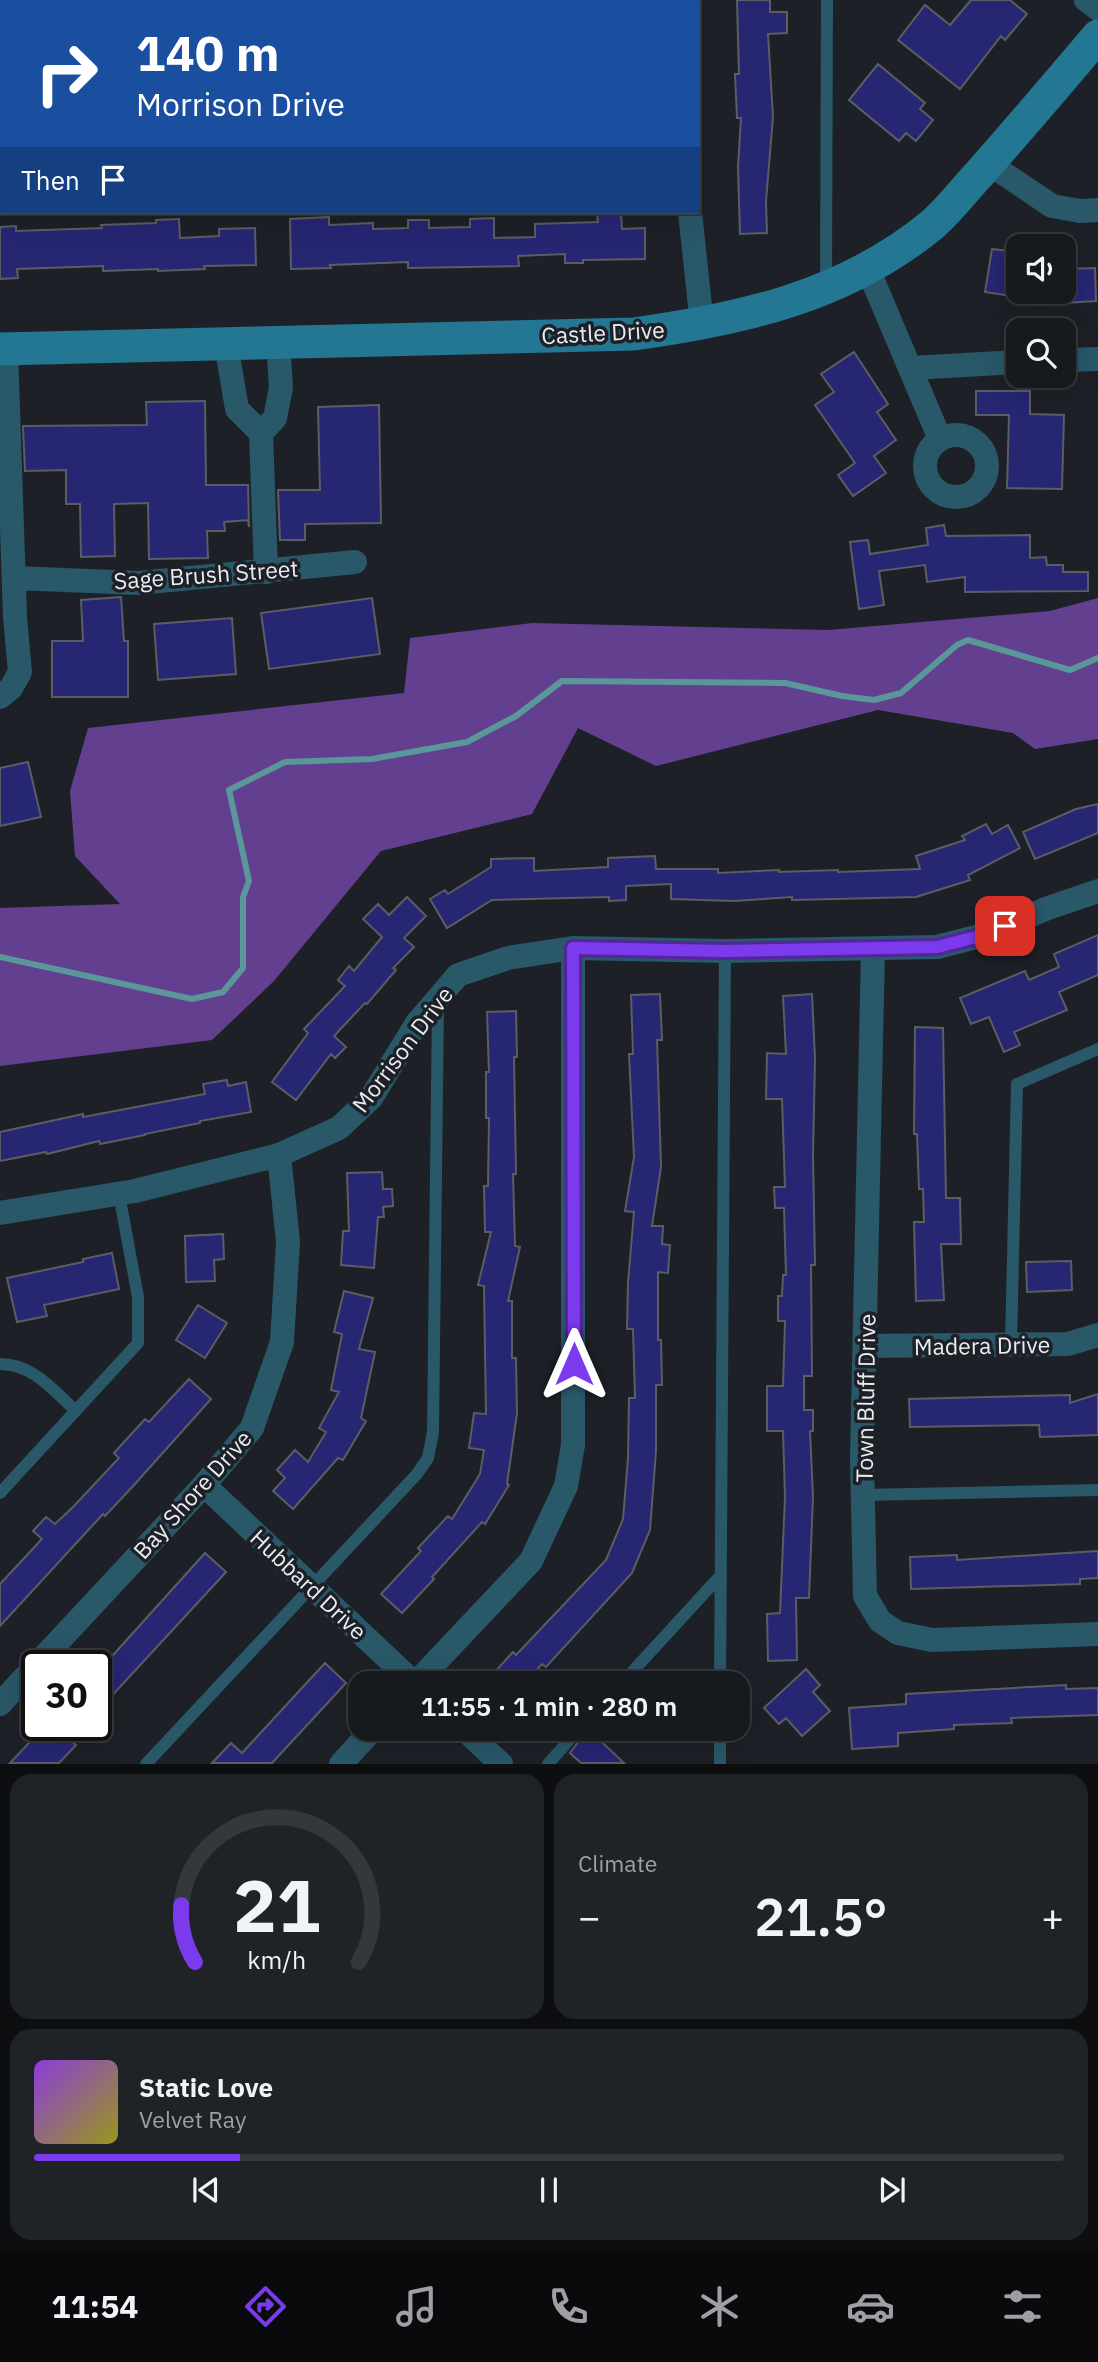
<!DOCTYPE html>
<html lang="en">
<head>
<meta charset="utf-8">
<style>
  :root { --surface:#16191d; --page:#1f2226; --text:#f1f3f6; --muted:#9ea0a4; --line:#35383b; --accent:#7c3aed }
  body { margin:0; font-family:"IBM Plex Sans",sans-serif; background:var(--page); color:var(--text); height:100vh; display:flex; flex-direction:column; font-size:26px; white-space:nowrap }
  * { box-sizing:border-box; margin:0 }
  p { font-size:23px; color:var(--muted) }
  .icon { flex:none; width:38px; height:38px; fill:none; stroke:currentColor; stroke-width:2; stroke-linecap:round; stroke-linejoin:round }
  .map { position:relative; height:1764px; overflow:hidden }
  .side { display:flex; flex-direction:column; gap:10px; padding:10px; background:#0c0e10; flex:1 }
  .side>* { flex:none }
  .banner { position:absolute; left:0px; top:0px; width:700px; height:214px; box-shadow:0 7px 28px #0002,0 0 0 2px var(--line); background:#1a4fa0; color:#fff; overflow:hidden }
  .tools { position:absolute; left:1006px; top:234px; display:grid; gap:14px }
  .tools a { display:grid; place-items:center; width:70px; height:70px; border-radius:14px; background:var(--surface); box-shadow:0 7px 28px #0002,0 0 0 2px var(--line); font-size:35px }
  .speed { position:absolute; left:21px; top:1650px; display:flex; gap:14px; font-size:35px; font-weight:700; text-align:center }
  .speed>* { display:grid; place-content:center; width:91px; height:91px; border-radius:50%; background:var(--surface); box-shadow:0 7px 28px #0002,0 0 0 2px var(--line); line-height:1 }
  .speed .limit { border:4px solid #111; border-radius:10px; background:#fff; color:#111 }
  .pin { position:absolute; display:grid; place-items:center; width:60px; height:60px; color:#fff; margin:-30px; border-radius:14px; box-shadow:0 4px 10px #0006 }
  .me { position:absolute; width:77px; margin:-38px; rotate:0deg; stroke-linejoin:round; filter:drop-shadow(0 0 5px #0008) }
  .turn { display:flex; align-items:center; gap:24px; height:147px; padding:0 21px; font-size:32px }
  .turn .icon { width:91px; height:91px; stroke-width:2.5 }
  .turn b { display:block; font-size:49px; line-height:60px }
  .then { display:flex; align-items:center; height:66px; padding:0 21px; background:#0003; gap:14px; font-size:26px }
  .big { font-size:52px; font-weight:600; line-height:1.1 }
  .side .tile { flex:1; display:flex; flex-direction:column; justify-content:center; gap:10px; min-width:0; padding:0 24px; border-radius:21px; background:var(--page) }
  .side .dial { align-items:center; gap:0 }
  .dial svg { height:182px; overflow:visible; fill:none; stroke:var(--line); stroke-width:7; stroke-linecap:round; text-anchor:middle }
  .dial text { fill:var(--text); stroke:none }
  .song { display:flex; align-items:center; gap:21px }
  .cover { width:84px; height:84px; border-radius:10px; background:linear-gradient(135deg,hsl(270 70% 55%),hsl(60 70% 35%)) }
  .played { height:7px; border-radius:4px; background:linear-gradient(90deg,var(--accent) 20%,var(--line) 20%) }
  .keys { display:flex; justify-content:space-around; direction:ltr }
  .heat { display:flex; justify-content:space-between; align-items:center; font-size:38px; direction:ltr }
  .side .tiles { flex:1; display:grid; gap:10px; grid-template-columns:1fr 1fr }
  .tile:last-child { grid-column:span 2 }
  .trip { position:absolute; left:348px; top:1671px; width:402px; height:70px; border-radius:21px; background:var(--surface); box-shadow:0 7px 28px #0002,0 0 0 2px var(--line); font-weight:600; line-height:70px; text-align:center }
  .menu { display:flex; height:112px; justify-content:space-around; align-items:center; background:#090a0c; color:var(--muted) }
  .menu .icon { width:49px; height:49px }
  .menu .on { color:var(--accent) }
  .menu b { font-size:32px; color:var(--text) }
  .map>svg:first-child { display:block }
</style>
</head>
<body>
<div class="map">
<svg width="1098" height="1764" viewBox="0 0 1098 1764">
  <rect width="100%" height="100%" fill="#1d2127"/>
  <path fill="#63408f" d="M1098,598V739L1035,749L1013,733L878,710L656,766L578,728L532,814L381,851L274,981L212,1040L0,1066V908L120,904L75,856L70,791L88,728L404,693L410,638L532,623L828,630L1050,611Z"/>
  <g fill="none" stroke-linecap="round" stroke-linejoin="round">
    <path stroke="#5a9799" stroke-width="6" d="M0,957L192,999L223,992L243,968V897L249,881L229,790L285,762L372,759L467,742L516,716L562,681L785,683L842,696L874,700L901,693L957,645L968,640L1070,670L1098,658"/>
  </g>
  <path fill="#262673" stroke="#5b5d64" stroke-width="2" d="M737,0H770V12H787V33L768,34L773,117L766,201L767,233L740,234L738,167L741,118H737L735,74H739Z
    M971,0H1010L1027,14L1005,40L1001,36L960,89L898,40L925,5L950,25Z
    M878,64L925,103L920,109L933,120L916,141L906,133L899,141L849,100Z
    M597,214H621L622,229L645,228V259L583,260V263H565V254L518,256L519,266L408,268V262L330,265L331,268L291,269L290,219L329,217V225L373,223V229L408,228V220H429V228L470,227V219L494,218V238L535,237V224L598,222Z
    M179,219L180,238L219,236V229L255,228L256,265L204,266L205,269L158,271V269L103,271V266L17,269L18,278L0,279V227L16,226V231L102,228L101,225L156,223V220Z
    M992,249L1018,252V297L985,292Z
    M1095,268L1096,301L1064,303V269Z
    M854,352L888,404L877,412L896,440L874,456L886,473L853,496L838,475L855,463L815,405L834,392L821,374Z
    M976,391H1030V414L1064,415L1062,489L1007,488L1009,415H976Z
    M205,401L206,485H248L249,527L248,520L224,522L225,531H207L208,558L149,559L148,503L114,504L115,556L81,557L80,504H66V470L25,471L23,426L147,425L146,402Z
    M379,405L381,523L305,524V540H280L278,490H320L318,407Z
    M944,525L946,536L1030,535V558L1046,557L1047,565H1063V572H1088V591L965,592V577L927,582L925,565L879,571L884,605L859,609L850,542L868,540L870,554L928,545L926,528Z
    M121,597L124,641H128V697H52V641H83L81,600Z
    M372,598L380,654L269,669L261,613Z
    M232,618L236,674L158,680L154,624Z
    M28,762L41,817L0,826V768Z
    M1098,804V833L1035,859L1023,832L1076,809Z
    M986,824L992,834L1008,825L1020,848L968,875L970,880L916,897L792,900V897L735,901L671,899V884L626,886V900L609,901V897L492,900L447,928L430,899L445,890L448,894L491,867V859L534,858V871L608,867V858L655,856L656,869H718V873L779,870V872L838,870V872L920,869L916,856L965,840L962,836Z
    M407,897L426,916L404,938L414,947L393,968L396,970L367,1004L365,1003L334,1036L346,1047L335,1058L331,1054L296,1100L272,1082L308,1033L304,1029L345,986L338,980L349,966L354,971L382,937L363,919L378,904L389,915Z
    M1098,935V975L1059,992L1067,1010L1014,1032L1020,1045L1004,1052L989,1017L971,1024L960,998L1025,971L1029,980L1059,967L1054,954Z
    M660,994L662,1040H657L661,1167L652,1226H663L662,1244L670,1245L668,1273L658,1272V1340H661L662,1385H656V1451L650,1530L632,1573L546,1667L542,1664L524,1684H484L513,1652L516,1655L606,1560L623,1519L628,1458L629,1398H635L633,1329H627L628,1283L634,1212L625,1211L634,1157L629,1054H633L631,995Z
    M812,994L815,1058L813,1155L815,1265H811L812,1376H804V1410H813V1431H810L813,1497L809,1598H796L797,1660L768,1661L767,1614L780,1613L785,1497L783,1431H767V1386H783L785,1321H778V1296H782L783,1275H786L784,1208H775L774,1187H785L782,1099H766L767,1053L786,1054L783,996Z
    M516,1011L517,1057H514L516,1174H513L515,1246L520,1247L508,1301H512V1358H516L517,1413L507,1484L509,1485L485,1524L482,1522L432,1577L434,1579L402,1613L381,1594L421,1551L418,1548L448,1516L452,1519L480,1474L484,1450L469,1448L474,1413L486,1414L484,1286L478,1285L491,1232H485L484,1186H488L489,1118H486V1072H489L487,1012Z
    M915,1027L943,1028L946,1198H960L961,1244H941L944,1300L916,1301L914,1222H924L923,1189H919L917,1134H914Z
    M227,1080L228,1086L246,1082L251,1112L200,1121V1123L145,1134V1135L100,1144L99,1141L47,1154L46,1152L0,1161V1132L83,1114V1117L205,1094L203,1084Z
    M382,1172L383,1189H392L393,1206L383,1207L384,1217H378L374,1268L341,1265L343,1231H349L347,1173Z
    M223,1234L224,1259L214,1260L215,1281L186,1282L185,1236Z
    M112,1253L119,1289L44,1305L47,1316L17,1322L7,1278L83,1262V1259Z
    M1071,1261L1072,1290L1027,1292L1026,1262Z
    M344,1291L373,1298L359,1349L375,1352L361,1418L366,1421L343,1460L338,1458L293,1509L273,1491L285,1478L277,1470L295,1450L308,1462L326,1432L319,1428L339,1392L331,1390L342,1334L334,1332Z
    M198,1305L227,1323L205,1358L176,1340Z
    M189,1379L211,1399L134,1485L105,1516L103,1514L0,1626V1584L42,1539L33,1531L46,1517L55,1524L73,1507L119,1458L114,1453L145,1419L149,1422Z
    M1098,1394V1435L1040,1437L1039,1425L910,1427L909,1399L1070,1395V1403Z
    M1098,1551V1578L1080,1579V1584L911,1589L910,1557L957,1555V1560Z
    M205,1553L226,1572L96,1713V1674Z
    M325,1663L346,1683L272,1763H212L231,1743L242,1753Z
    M806,1669L820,1685L813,1692L830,1711L802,1736L786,1718L779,1724L764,1708Z
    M1066,1685V1689L1098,1688V1715L1011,1718L1012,1723L954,1725V1729L898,1733V1746L852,1749L849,1708L906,1704V1694Z
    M45,1726H86L71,1741L76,1745L59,1763H10Z
    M588,1729L624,1763H581L570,1753Z"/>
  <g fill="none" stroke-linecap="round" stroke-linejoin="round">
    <path stroke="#295869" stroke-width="12" d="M0,194H2
      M826,285L827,0
      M1011,1344L1017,1084L1098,1049
      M0,1364C33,1364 53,1390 76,1411
      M0,1493L138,1343V1297L119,1194
      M863,1495L1098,1490
      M621,1684L721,1575
      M720,1684L725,951
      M146,1764L417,1474L428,1458L433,1432L438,1004
      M548,1764L579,1729
      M720,1764V1729"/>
    <path stroke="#295869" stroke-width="24" d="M686,0V2
      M1086,0L1098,9
      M0,57H2
      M988,163L1052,206L1080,211L1098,210
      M690,212L702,325
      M867,267L940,439
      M226,344L237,409L261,433L266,572
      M1064,360L1098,359
      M911,368L1018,362
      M261,433L275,418L281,388L278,342
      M925 466a31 31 0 1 1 62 0a31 31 0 1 1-62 0Z
      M14,578L139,583L355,562
      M0,697L11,688L20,672L15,617L6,349
      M873,949L862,1459L865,1596L880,1621L898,1633L932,1640L1098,1634
      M0,1213L135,1191L279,1155L339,1128L371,1098L417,1023L458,975L508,958L573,948L725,951L937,947L984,935L1048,908L1098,891
      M865,1346L1068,1344L1098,1335
      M204,1485L415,1684
      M415,1684L531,1561L566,1486L573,1445V948
      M0,1704L204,1485L252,1428L282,1342L288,1242L279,1155
      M464,1729L501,1764
      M341,1764L373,1729"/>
    <path stroke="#237792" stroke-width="33" d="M0,349L634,334C743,319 846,296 933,224C950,209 965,189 980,173C1020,128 1059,82 1098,36"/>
  </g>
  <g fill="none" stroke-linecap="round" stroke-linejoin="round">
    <defs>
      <path id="route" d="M574,1364L573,948L725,951L937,947L984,935L1005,926"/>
    </defs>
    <use href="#route" stroke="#51269a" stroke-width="18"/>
    <use href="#route" stroke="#7c3aed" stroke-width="12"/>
  </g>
  <g text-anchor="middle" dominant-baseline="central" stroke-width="7" stroke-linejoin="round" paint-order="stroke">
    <g font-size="23" fill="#e9edf0" stroke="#1d2127">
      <text transform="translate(603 332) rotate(-3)">Castle Drive</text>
      <text transform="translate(206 574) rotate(-4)">Sage Brush Street</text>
      <text transform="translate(402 1049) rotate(-53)">Morrison Drive</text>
      <text transform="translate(982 1345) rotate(-1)">Madera Drive</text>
      <text transform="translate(865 1398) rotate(-89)">Town Bluff Drive</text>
      <text transform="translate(192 1494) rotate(-48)">Bay Shore Drive</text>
      <text transform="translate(309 1584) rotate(43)">Hubbard Drive</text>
    </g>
  </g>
</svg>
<div class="tools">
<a><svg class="icon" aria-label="sound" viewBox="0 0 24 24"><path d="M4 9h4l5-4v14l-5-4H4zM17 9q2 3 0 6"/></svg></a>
<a><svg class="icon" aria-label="search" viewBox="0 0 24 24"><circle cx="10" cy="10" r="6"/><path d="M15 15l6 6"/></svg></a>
</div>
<div class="speed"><div class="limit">30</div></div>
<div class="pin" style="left:1005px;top:926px;background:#d93025"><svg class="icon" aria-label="arrive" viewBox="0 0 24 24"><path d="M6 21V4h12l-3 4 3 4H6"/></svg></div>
<svg class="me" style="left:574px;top:1364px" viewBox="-20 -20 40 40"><path d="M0-17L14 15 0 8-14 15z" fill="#7c3aed" stroke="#fff" stroke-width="4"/></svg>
<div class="trip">11:55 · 1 min · 280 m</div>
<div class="banner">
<div class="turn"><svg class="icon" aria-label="right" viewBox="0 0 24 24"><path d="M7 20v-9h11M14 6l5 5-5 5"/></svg><div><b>140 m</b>Morrison Drive</div></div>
<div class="then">Then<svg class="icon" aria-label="arrive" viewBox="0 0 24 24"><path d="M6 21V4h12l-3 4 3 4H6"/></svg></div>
</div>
</div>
<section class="side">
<div class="tiles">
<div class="tile dial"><svg viewBox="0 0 100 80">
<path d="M14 69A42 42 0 1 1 86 69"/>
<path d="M14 69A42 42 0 0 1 8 44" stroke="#7c3aed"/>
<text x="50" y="56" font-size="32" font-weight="700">21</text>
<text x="50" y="72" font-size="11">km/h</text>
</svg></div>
<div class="tile"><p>Climate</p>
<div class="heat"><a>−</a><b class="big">21.5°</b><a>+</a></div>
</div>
<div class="tile">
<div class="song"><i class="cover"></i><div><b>Static Love</b><p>Velvet Ray</p></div></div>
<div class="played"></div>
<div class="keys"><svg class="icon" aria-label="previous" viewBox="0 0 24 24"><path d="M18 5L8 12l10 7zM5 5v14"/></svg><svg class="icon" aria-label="pause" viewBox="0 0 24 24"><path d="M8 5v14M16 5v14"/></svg><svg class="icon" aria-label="next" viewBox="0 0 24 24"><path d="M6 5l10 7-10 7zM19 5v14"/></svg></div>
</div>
</div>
</section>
<nav class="menu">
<b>11:54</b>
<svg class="icon on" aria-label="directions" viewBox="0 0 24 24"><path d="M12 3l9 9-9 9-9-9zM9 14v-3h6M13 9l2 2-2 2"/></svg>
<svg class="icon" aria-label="music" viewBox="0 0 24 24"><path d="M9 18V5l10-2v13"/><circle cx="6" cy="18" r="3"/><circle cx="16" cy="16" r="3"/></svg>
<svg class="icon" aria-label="phone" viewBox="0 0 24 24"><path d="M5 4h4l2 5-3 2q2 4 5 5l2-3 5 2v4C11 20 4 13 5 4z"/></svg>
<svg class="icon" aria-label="climate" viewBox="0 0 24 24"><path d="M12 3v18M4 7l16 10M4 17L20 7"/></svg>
<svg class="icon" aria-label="car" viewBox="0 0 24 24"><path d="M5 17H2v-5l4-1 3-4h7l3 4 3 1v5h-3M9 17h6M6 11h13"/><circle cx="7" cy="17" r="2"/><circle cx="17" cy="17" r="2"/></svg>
<svg class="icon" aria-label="filters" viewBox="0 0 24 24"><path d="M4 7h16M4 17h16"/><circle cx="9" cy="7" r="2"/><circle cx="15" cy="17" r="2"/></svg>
</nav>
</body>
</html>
